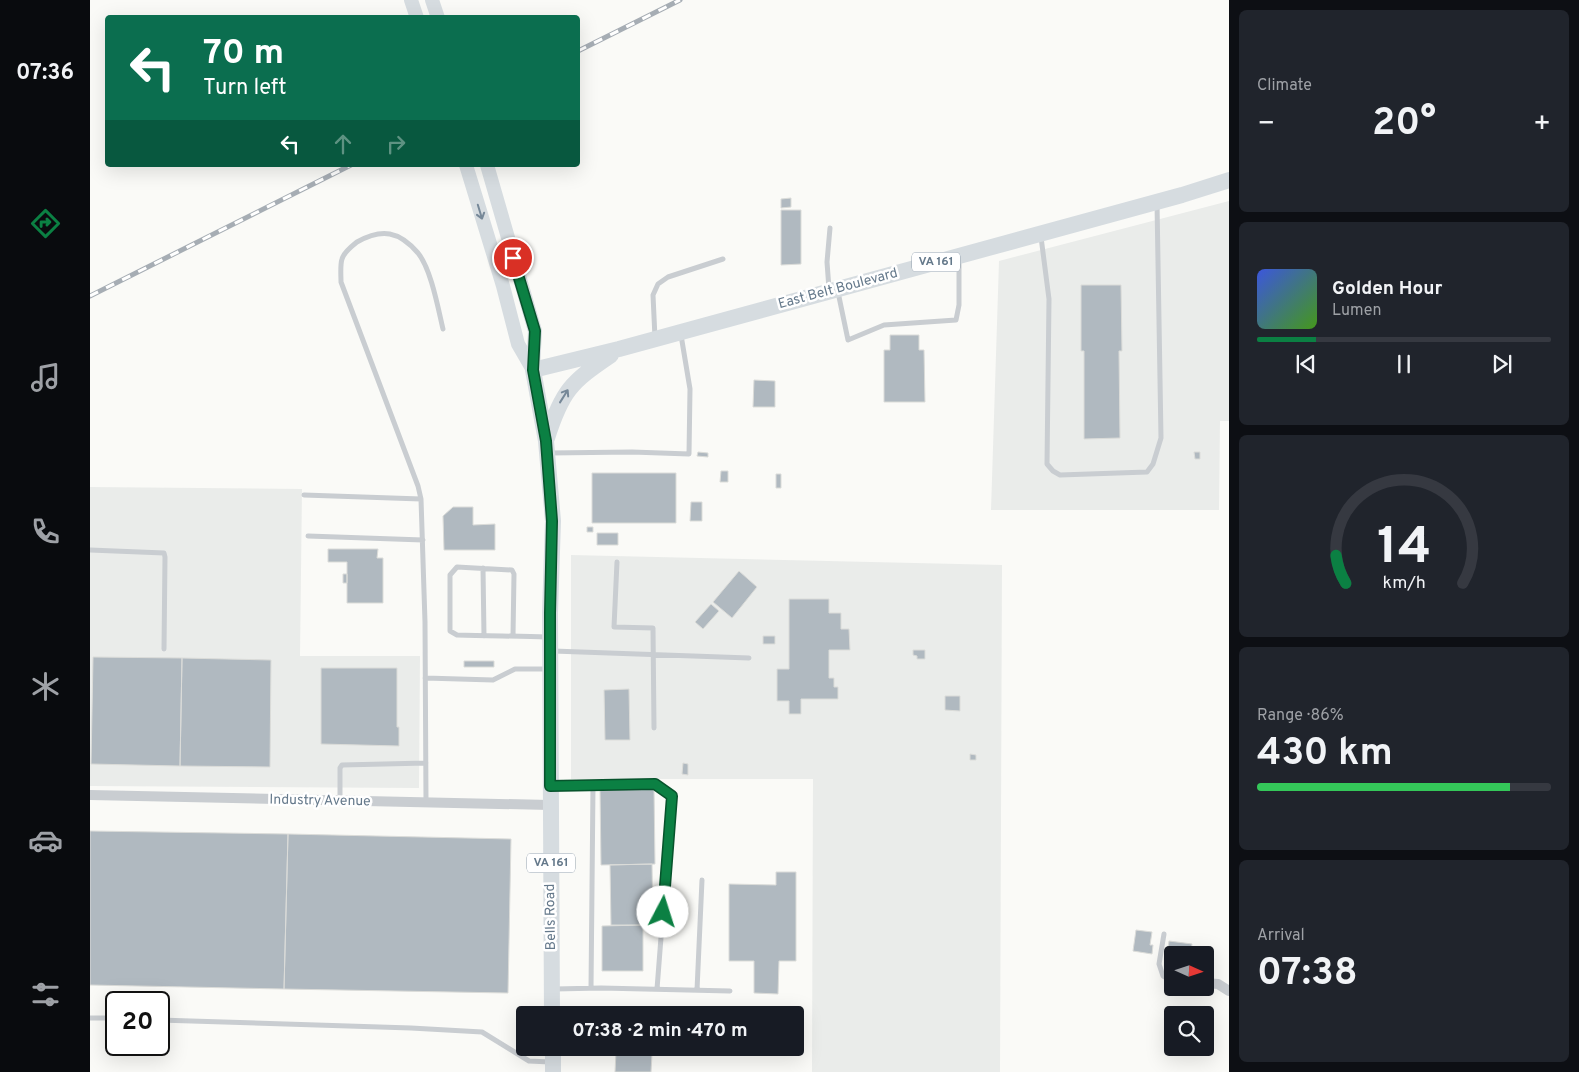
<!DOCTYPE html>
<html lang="en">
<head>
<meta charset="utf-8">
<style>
  :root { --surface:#171b24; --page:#20242c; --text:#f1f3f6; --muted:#9ea1a6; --line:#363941; --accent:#0b8043 }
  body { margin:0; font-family:Overpass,sans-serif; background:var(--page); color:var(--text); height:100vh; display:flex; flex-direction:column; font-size:19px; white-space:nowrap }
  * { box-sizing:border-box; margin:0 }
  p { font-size:16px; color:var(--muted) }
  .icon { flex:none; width:28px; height:28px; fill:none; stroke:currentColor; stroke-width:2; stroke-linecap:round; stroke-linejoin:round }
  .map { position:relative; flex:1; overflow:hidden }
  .sheet { display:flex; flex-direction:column; gap:10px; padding:10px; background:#0d0f14; width:350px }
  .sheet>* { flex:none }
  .guide { position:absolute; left:15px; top:15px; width:475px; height:152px; border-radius:5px; box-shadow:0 5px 20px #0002; background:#0b6e4f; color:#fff; overflow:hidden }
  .needle { width:32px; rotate:93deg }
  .controls { position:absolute; left:1074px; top:946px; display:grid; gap:10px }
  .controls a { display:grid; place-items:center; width:50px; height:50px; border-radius:5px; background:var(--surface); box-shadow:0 5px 20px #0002; font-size:25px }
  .speed { position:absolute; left:15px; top:991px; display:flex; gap:10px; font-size:25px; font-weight:700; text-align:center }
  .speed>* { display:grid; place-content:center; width:65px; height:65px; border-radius:50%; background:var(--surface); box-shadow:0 5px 20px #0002; line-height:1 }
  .speed .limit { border:2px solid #111; border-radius:8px; background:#fff; color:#111 }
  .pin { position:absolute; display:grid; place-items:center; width:42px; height:42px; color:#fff; margin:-21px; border:2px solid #fff; border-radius:50%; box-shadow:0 1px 5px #0007 }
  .me { position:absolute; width:55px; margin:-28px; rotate:5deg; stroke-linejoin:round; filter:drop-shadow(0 0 4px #0008) }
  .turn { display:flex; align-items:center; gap:18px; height:105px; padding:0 15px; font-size:22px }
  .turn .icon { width:65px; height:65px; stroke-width:2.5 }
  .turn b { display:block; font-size:35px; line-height:42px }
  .lanes { display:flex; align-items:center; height:48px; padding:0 15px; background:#0003; justify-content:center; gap:25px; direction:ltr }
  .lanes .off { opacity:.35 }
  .big { font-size:38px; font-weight:700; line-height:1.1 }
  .sheet .widget { flex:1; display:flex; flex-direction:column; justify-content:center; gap:8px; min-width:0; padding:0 18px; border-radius:8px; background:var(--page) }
  .sheet .dial { align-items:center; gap:0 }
  .dial svg { height:130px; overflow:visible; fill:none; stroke:var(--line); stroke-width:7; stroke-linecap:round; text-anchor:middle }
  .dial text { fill:var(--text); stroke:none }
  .song { display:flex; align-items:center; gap:15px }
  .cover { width:60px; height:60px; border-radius:8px; background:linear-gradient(135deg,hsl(230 70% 55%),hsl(100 70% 35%)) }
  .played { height:5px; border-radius:2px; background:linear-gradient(90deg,var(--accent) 20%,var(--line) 20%) }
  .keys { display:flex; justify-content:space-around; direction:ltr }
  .heat { display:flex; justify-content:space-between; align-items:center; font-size:28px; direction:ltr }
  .charge { height:8px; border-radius:4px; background:linear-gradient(90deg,#34c759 86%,var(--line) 0) }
  .trip { position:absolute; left:426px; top:1006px; width:288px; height:50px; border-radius:5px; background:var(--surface); box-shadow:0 5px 20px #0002; font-weight:700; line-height:50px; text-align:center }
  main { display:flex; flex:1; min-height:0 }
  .tabs { display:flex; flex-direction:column; width:90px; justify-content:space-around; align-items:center; background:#090b0e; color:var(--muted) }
  .tabs .icon { width:35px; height:35px }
  .tabs .current { color:var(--accent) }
  .tabs b { font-size:22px; color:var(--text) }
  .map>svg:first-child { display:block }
</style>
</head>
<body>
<main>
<nav class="tabs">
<b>07:36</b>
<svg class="icon current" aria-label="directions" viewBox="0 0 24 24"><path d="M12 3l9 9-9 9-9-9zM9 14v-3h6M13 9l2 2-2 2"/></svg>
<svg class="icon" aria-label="music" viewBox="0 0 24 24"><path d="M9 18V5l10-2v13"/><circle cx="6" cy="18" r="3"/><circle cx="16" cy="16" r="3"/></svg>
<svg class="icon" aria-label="phone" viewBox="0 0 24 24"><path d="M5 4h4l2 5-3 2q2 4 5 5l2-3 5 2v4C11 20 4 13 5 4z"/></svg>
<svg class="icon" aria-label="climate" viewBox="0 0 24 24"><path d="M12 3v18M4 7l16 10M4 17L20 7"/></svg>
<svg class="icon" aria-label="car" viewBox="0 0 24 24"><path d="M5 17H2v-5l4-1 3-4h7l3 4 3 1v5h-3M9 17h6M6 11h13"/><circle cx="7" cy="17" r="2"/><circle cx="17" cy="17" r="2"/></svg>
<svg class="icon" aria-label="filters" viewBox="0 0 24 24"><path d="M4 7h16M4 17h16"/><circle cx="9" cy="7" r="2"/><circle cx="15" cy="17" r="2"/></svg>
</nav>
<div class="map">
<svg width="1139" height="1072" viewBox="0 0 1139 1072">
  <rect width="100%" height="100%" fill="#fafaf7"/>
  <path fill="#eaecea" d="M1139,201V421H1130L1129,510H901L909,261Z
    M0,487L212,489L210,656H330L329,788L0,786Z
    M481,555L912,565L910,1072H722L723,779H481Z"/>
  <path fill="#b0b9c0" stroke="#dbdcd9" d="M701,198V207L691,208V199Z
    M691,210H711V264L691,265Z
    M991,285H1031L1032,351H1029L1030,438L994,439V351H991Z
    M800,335H829V350H834L835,402H794V350H800Z
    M664,380L685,381V407H663Z
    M608,452L618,453V457L607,456Z
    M1104,452H1110V459H1105Z
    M631,471H638V482H630Z
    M502,473H586V523H502Z
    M686,474H691V488H686Z
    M601,502H612V521H600Z
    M363,507H383V525L405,524V550H354L353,516Z
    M497,527H503V532H497Z
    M507,533H528V545H507Z
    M238,549H288L287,558H293V603H257V562H238Z
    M649,571L667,587L642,618L623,602Z
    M253,574H257V583H253Z
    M699,599H739V613H751V629H759L760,650H739V678H744V687H748V699H711V714H699V701H687V669H699Z
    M621,604L629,611L613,629L605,622Z
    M673,636H685V644H673Z
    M823,650H835V659H827V656L823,655Z
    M3,657L92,658L90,766L1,764Z
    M92,658L181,660L180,767L90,766Z
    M374,661H404V667H374Z
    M231,668H307V727H309V746L231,744Z
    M539,689L540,740H515L514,690Z
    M855,696H870V711L855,710Z
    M880,754L886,755V760H880Z
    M593,763L598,764V775L592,774Z
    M510,789H564L565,864L511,865Z
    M0,831L198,834L194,989L0,985Z
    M198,834L421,839L418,993L194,989Z
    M562,864L563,925H521L520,865Z
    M686,872H706V961H689L688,994L664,993V961H639V884L686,885Z
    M553,925V971H512V926Z
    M1046,930L1062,932L1060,945H1063L1062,954L1043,951Z
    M1079,941L1102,944L1101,951L1108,952L1107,955L1077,956Z
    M622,1008H631V1015H622Z
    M488,1048H512L511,1050L488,1052Z
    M526,1052L562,1054L561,1072H525Z"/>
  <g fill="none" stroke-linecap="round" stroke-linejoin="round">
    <path stroke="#c9cdd1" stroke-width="5" d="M951,237L959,299L957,464L963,471L970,475L1057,472L1063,464L1071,438L1067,203
      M739,289L737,262L740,228
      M748,292L758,340L794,325L866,320L869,305V259
      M565,338L563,295L568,284L578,277L633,259
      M460,453L542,452L599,454L600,389L591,335
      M214,495L331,499
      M218,536L333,540
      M0,550L74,553L75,557L74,649
      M527,562L524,627L563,628L564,728
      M393,568L394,636
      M423,636L424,574L422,570L367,567L360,575V631L367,635C397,636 427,636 457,637
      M463,651L659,658
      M335,678L403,680L425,669H457
      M463,786H503L501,988
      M503,786L565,784L582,796L567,989
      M250,800V768L252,765L336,763
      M336,802L335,622L331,499L328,486L251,282C251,275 250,265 252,259C254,252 262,246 267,242C292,228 309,231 328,253C341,269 348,308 353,329
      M1074,934L1069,964L1073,976L1082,981
      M465,989L511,988L640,991
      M607,990L612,880
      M465,1014L512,1015
      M0,1018H26
      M69,1020L321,1028L392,1032L439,1061L460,1062"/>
    <path stroke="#c9cdd1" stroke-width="10" d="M0,795L460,805
      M1115,983L1128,984L1139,991"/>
    <path stroke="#d6dce0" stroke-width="14" d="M321,0L327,18
      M342,0L348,18
      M376,165L413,286L428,344L443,370
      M397,165L445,331L443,369"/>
    <path stroke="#d6dce0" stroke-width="16" d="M457,438C472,391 481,382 521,355
      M462,1015L460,613L463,521L456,441L443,370L529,349L1092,195L1139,180
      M463,1048V1072"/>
    <defs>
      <path id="rail" d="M488,51L590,0
        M0,296L261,165"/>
    </defs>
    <use href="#rail" stroke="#a6adb4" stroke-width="5"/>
    <use href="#rail" stroke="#fff" stroke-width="3" stroke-dasharray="9" stroke-linecap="butt"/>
  </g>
  <defs><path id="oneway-shaft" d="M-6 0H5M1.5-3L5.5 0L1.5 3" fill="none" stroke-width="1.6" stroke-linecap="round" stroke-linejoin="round" transform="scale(1.25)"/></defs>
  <g stroke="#768898">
    <use href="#oneway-shaft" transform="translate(390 212) rotate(73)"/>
    <use href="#oneway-shaft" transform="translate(474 396) rotate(-58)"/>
  </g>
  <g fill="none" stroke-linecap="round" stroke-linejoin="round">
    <defs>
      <path id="route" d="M423,258L445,331L443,370L456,441L462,521L460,613V786L565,784L582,796L573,912"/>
    </defs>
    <use href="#route" stroke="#07532c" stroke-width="12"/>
    <use href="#route" stroke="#0b8043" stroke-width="9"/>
  </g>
  <g text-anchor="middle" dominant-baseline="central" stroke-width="5" stroke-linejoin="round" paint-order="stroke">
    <g fill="#fff" stroke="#93a1ae" stroke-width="1">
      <rect x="822" y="252.5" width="48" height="19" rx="4"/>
      <rect x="437" y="853.5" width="48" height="19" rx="4"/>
    </g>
    <g font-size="12" font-weight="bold" fill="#65798b">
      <text x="846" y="262">VA 161</text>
      <text x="461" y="863">VA 161</text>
    </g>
    <g font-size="14" fill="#65798b" stroke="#fff">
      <text transform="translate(748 289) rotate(-15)">East Belt Boulevard</text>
      <text transform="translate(230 801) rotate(1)">Industry Avenue</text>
      <text transform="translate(461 917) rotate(-91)">Bells Road</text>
    </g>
  </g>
</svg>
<div class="controls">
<a><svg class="needle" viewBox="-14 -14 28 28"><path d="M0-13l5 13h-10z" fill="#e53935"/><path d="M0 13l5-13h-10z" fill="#9ea1a6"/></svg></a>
<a><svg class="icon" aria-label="search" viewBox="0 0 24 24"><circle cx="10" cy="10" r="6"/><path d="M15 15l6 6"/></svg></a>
</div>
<div class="speed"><div class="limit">20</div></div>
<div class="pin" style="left:423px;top:258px;background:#d93025"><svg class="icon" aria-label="arrive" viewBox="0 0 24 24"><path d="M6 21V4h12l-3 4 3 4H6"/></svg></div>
<svg class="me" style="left:573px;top:912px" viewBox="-20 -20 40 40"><circle r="19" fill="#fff"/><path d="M0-13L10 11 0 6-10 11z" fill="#0b8043"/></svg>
<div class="trip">07:38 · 2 min · 470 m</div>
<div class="guide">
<div class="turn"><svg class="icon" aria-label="left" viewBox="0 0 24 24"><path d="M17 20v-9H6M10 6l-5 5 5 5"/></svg><div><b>70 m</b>Turn left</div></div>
<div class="lanes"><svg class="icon" aria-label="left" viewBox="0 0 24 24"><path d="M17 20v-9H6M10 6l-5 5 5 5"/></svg><svg class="icon off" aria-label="ahead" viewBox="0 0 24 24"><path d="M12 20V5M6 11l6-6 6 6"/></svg><svg class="icon off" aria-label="right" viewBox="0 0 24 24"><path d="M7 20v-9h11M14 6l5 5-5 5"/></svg></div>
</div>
</div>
<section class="sheet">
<div class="widget"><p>Climate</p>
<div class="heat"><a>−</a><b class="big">20°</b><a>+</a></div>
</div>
<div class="widget">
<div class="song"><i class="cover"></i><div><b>Golden Hour</b><p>Lumen</p></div></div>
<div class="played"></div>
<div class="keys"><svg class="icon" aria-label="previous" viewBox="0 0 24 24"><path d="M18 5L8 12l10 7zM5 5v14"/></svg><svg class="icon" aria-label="pause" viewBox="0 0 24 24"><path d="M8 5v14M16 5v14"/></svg><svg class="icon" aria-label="next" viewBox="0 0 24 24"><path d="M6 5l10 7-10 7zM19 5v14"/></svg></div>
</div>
<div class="widget dial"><svg viewBox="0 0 100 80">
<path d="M14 69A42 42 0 1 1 86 69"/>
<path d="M14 69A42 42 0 0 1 8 52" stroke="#0b8043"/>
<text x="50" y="56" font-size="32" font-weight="700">14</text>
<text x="50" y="72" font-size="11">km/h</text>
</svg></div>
<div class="widget"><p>Range · 86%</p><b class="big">430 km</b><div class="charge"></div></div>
<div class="widget"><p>Arrival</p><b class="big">07:38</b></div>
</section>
</main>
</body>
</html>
